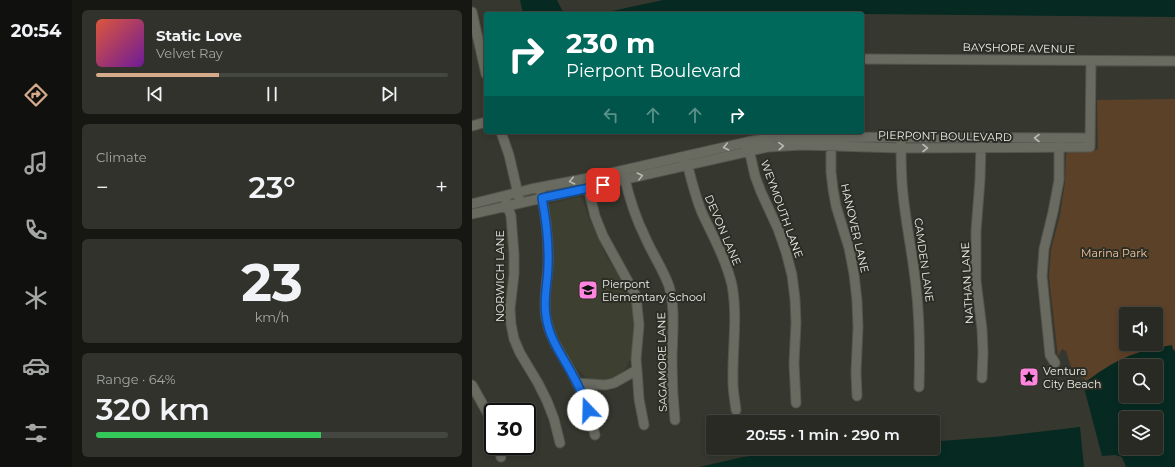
<!DOCTYPE html>
<html lang="en">
<head>
<meta charset="utf-8">
<style>
  :root { --surface:#282a23; --page:#30322b; --text:#f1f3f6; --muted:#a5a7a6; --line:#444641; --accent:#d6ab8b }
  body { margin:0; font-family:Montserrat,sans-serif; background:var(--page); color:var(--text); height:100vh; display:flex; flex-direction:column; font-size:15px; white-space:nowrap }
  * { box-sizing:border-box; margin:0 }
  p { font-size:13px; color:var(--muted) }
  .icon { flex:none; width:22px; height:22px; fill:none; stroke:currentColor; stroke-width:2; stroke-linecap:round; stroke-linejoin:round }
  .map { position:relative; flex:1; overflow:hidden }
  .side { display:flex; flex-direction:column; gap:10px; padding:10px; background:#161713; width:400px }
  .side>* { flex:none }
  .top-card { position:absolute; left:12px; top:12px; width:380px; height:122px; border-radius:4px; box-shadow:0 2px 6px #0003,0 0 0 1px var(--line); background:#00695c; color:#fff; overflow:hidden }
  .fabs { position:absolute; left:647px; top:307px; display:grid; gap:8px }
  .fabs a { display:grid; place-items:center; width:44px; height:44px; border-radius:4px; background:var(--surface); box-shadow:0 2px 6px #0003,0 0 0 1px var(--line); font-size:20px }
  .speed { position:absolute; left:12px; top:403px; display:flex; gap:8px; font-size:20px; font-weight:700; text-align:center }
  .speed>* { display:grid; place-content:center; width:52px; height:52px; border-radius:50%; background:var(--surface); box-shadow:0 2px 6px #0003,0 0 0 1px var(--line); line-height:1 }
  .speed .limit { border:2px solid #111; border-radius:6px; background:#fff; color:#111 }
  .pin { position:absolute; display:grid; place-items:center; width:34px; height:34px; color:#fff; margin:-17px; border-radius:8px; box-shadow:0 2px 6px #0006 }
  .me { position:absolute; width:44px; margin:-22px; rotate:339deg; stroke-linejoin:round; filter:drop-shadow(0 0 3px #0008) }
  .turn { display:flex; align-items:center; gap:14px; height:84px; padding:0 16px; font-size:18px }
  .turn .icon { width:52px; height:52px; stroke-width:2.5 }
  .turn b { display:block; font-size:28px; line-height:34px }
  .lanes { display:flex; align-items:center; height:38px; padding:0 16px; background:#0003; justify-content:center; gap:20px; direction:ltr }
  .lanes .off { opacity:.35 }
  .big { font-size:30px; font-weight:600; line-height:1.1 }
  .side .card { flex:1; display:flex; flex-direction:column; justify-content:center; gap:6px; min-width:0; padding:0 14px; border-radius:6px; background:var(--page) }
  .side .dial { align-items:center; gap:0 }
  .dial b { font-size:52px; line-height:1 }
  .song { display:flex; align-items:center; gap:12px }
  .cover { width:48px; height:48px; border-radius:6px; background:linear-gradient(135deg,hsl(10 70% 55%),hsl(280 70% 35%)) }
  .played { height:4px; border-radius:2px; background:linear-gradient(90deg,var(--accent) 35%,var(--line) 35%) }
  .keys { display:flex; justify-content:space-around; direction:ltr }
  .heat { display:flex; justify-content:space-between; align-items:center; font-size:22px; direction:ltr }
  .charge { height:6px; border-radius:3px; background:linear-gradient(90deg,#34c759 64%,var(--line) 0) }
  .trip { position:absolute; left:234px; top:415px; width:234px; height:40px; border-radius:4px; background:var(--surface); box-shadow:0 2px 6px #0003,0 0 0 1px var(--line); font-weight:600; line-height:40px; text-align:center }
  main { display:flex; flex:1; min-height:0 }
  .tab-bar { display:flex; flex-direction:column; width:72px; justify-content:space-around; align-items:center; background:#10110e; color:var(--muted) }
  .tab-bar .icon { width:28px; height:28px }
  .tab-bar .current { color:var(--accent) }
  .tab-bar b { font-size:18px; color:var(--text) }
  .map>svg:first-child { display:block }
</style>
</head>
<body>
<main>
<nav class="tab-bar">
<b>20:54</b>
<svg class="icon current" aria-label="directions" viewBox="0 0 24 24"><path d="M12 3l9 9-9 9-9-9zM9 14v-3h6M13 9l2 2-2 2"/></svg>
<svg class="icon" aria-label="music" viewBox="0 0 24 24"><path d="M9 18V5l10-2v13"/><circle cx="6" cy="18" r="3"/><circle cx="16" cy="16" r="3"/></svg>
<svg class="icon" aria-label="phone" viewBox="0 0 24 24"><path d="M5 4h4l2 5-3 2q2 4 5 5l2-3 5 2v4C11 20 4 13 5 4z"/></svg>
<svg class="icon" aria-label="climate" viewBox="0 0 24 24"><path d="M12 3v18M4 7l16 10M4 17L20 7"/></svg>
<svg class="icon" aria-label="car" viewBox="0 0 24 24"><path d="M5 17H2v-5l4-1 3-4h7l3 4 3 1v5h-3M9 17h6M6 11h13"/><circle cx="7" cy="17" r="2"/><circle cx="17" cy="17" r="2"/></svg>
<svg class="icon" aria-label="filters" viewBox="0 0 24 24"><path d="M4 7h16M4 17h16"/><circle cx="9" cy="7" r="2"/><circle cx="15" cy="17" r="2"/></svg>
</nav>
<section class="side">
<div class="card">
<div class="song"><i class="cover"></i><div><b>Static Love</b><p>Velvet Ray</p></div></div>
<div class="played"></div>
<div class="keys"><svg class="icon" aria-label="previous" viewBox="0 0 24 24"><path d="M18 5L8 12l10 7zM5 5v14"/></svg><svg class="icon" aria-label="pause" viewBox="0 0 24 24"><path d="M8 5v14M16 5v14"/></svg><svg class="icon" aria-label="next" viewBox="0 0 24 24"><path d="M6 5l10 7-10 7zM19 5v14"/></svg></div>
</div>
<div class="card"><p>Climate</p>
<div class="heat"><a>−</a><b class="big">23°</b><a>+</a></div>
</div>
<div class="card dial"><b>23</b><p>km/h</p></div>
<div class="card"><p>Range · 64%</p><b class="big">320 km</b><div class="charge"></div></div>
</section>
<div class="map">
<svg width="703" height="467" viewBox="0 0 703 467">
  <rect width="100%" height="100%" fill="#36382f"/>
  <path fill="#3d4031" d="M106,197H108L111,200L117,220L120,224L133,254L152,283L162,307L164,323L162,345L158,359L153,369L149,373L145,378L129,382L119,380L110,374L96,358L80,332L76,303L81,267V247L80,227L76,205L77,204Z"/>
  <path fill="#5c4129" fill-rule="evenodd" d="M703,99V349L656,361L615,381L600,370L594,351L590,349L586,356L577,277L579,250L588,215L593,182L594,155L596,152H618L626,149L625,100ZM654,314H684V344H654Z"/>
  <path fill="#062a21" fill-rule="evenodd" d="M48,0H85L90,10L96,14H51Z
    M191,0H703V17L390,14H126Z
    M700,345L701,350L703,351V467H654L650,457L643,455L630,456L611,384C642,360 662,351 700,345ZM654,366H684V396H654ZM654,418H684V448H654Z
    M608,427L612,467H227L271,457L350,448H461V441H468L522,437Z"/>
  <g fill="none" stroke-linecap="round" stroke-linejoin="round">
    <defs>
      <path id="minor" d="M0,12L14,74
        M390,59L703,61
        M0,126L14,122
        M29,132L37,155L47,198
        M359,140V172L361,189L364,206L377,248L382,274L385,301L386,327L384,372L385,396
        M429,142C429,160 429,177 431,194C434,225 441,256 444,287C448,321 448,354 447,387
        M509,143L508,180L504,231V281L510,329L511,352L510,378
        M276,145L283,176L289,192L306,229L314,252L320,275L323,299L324,323L322,363L324,403
        M214,159C219,178 223,197 231,215C242,238 254,260 260,285C266,318 260,349 261,383C261,392 263,401 264,410
        M152,175C157,198 164,219 174,239C181,255 191,269 197,286C204,311 200,336 200,362C200,381 201,401 203,420
        M69,193C74,217 77,241 76,266C75,283 71,300 74,318C79,342 90,354 101,375C111,394 118,414 123,435
        M34,201L39,216L42,254V274L38,309L39,324L42,339L48,353L66,383L75,401L82,419L88,443
        M0,204L59,189L117,178L275,142L303,137L618,138
        M0,214L296,147L330,145L429,148L618,147L619,61
        M583,363L578,355L570,276L572,249L581,212L587,180V144
        M165,370L167,399L172,425
        M105,383L133,385L142,383L165,370L164,359L167,325L164,296L131,236L123,216L118,195L119,187L118,183
        M0,385L16,414L21,428
        M27,446L29,457"/>
    </defs>
    <use href="#minor" stroke="#54554d" stroke-width="11"/>
    <use href="#minor" stroke="#696b61" stroke-width="9"/>
  </g>
  <defs><path id="oneway-chevron" d="M-2-3.5L2.5 0L-2 3.5" fill="none" stroke-width="1.6" stroke-linecap="round" stroke-linejoin="round"/></defs>
  <g stroke="#b8b9b2">
    <use href="#oneway-chevron" transform="translate(565 138) rotate(-180)"/>
    <use href="#oneway-chevron" transform="translate(309 146) rotate(-3)"/>
    <use href="#oneway-chevron" transform="translate(254 147) rotate(167)"/>
    <use href="#oneway-chevron" transform="translate(453 148)"/>
    <use href="#oneway-chevron" transform="translate(168 176) rotate(-14)"/>
    <use href="#oneway-chevron" transform="translate(100 181) rotate(168)"/>
  </g>
  <g fill="none" stroke-linecap="round" stroke-linejoin="round">
    <defs>
      <path id="route" d="M116,410C112,398 107,386 100,374C90,355 77,339 74,316C71,299 76,282 76,265C77,242 74,220 70,198L131,185"/>
    </defs>
    <use href="#route" stroke="#114b97" stroke-width="10"/>
    <use href="#route" stroke="#1a73e8" stroke-width="7"/>
  </g>
  <defs>
    <symbol id="school-square" viewBox="-11 -11 22 22"><rect x="-9" y="-9" width="18" height="18" rx="4" fill="#ff85df" stroke="#2c2e25"/><path d="M0-5L7-2L0 1L-7-2ZM-4 1L0 2.5L4 1V4Q0 6-4 4Z" fill="#111"/></symbol>
    <symbol id="sight-square" viewBox="-11 -11 22 22"><rect x="-9" y="-9" width="18" height="18" rx="4" fill="#ff85df" stroke="#2c2e25"/><path d="M0-6L1.8-2.2L6-1.7L2.9 1.2L3.7 5.4L0 3.3L-3.7 5.4L-2.9 1.2L-6-1.7L-1.8-2.2Z" fill="#111"/></symbol>
  </defs>
  <g fill-rule="evenodd">
    <use href="#school-square" x="105" y="279" width="22" height="22"/>
    <use href="#sight-square" x="546" y="366" width="22" height="22"/>
  </g>
  <g text-anchor="middle" dominant-baseline="central" stroke-width="4" stroke-linejoin="round" paint-order="stroke">
    <g font-size="11" fill="#ecede8" stroke="#2c2e25">
      <text transform="translate(547 48) rotate(1)">BAYSHORE AVENUE</text>
      <text transform="translate(473 136) rotate(1)">PIERPONT BOULEVARD</text>
      <text transform="translate(310 209) rotate(70)">WEYMOUTH LANE</text>
      <text transform="translate(383 228) rotate(77)">HANOVER LANE</text>
      <text transform="translate(251 230) rotate(67)">DEVON LANE</text>
      <text transform="translate(452 260) rotate(82)">CAMDEN LANE</text>
      <text transform="translate(28 276) rotate(-90)">NORWICH LANE</text>
      <text transform="translate(495 283) rotate(-93)">NATHAN LANE</text>
      <text transform="translate(190 362) rotate(-91)">SAGAMORE LANE</text>
    </g>
    <g font-size="11" fill="#fbc69b" stroke="#2c2e25">
      <text x="642" y="253">Marina Park</text>
    </g>
    <g font-size="11" fill="#ecede8" stroke="#2c2e25" text-anchor="start">
      <text x="130" y="284">Pierpont<tspan x="130" dy="13">Elementary School</tspan></text>
      <text x="571" y="371">Ventura<tspan x="571" dy="13">City Beach</tspan></text>
    </g>
  </g>
</svg>
<div class="fabs">
<a><svg class="icon" aria-label="sound" viewBox="0 0 24 24"><path d="M4 9h4l5-4v14l-5-4H4zM17 9q2 3 0 6"/></svg></a>
<a><svg class="icon" aria-label="search" viewBox="0 0 24 24"><circle cx="10" cy="10" r="6"/><path d="M15 15l6 6"/></svg></a>
<a><svg class="icon" aria-label="layers" viewBox="0 0 24 24"><path d="M12 4l9 5-9 5-9-5zM3 14l9 5 9-5"/></svg></a>
</div>
<div class="speed"><div class="limit">30</div></div>
<div class="pin" style="left:131px;top:185px;background:#d93025"><svg class="icon" aria-label="arrive" viewBox="0 0 24 24"><path d="M6 21V4h12l-3 4 3 4H6"/></svg></div>
<svg class="me" style="left:116px;top:410px" viewBox="-20 -20 40 40"><circle r="19" fill="#fff"/><path d="M0-13L10 11 0 6-10 11z" fill="#1a73e8"/></svg>
<div class="trip">20:55 · 1 min · 290 m</div>
<div class="top-card">
<div class="turn"><svg class="icon" aria-label="right" viewBox="0 0 24 24"><path d="M7 20v-9h11M14 6l5 5-5 5"/></svg><div><b>230 m</b>Pierpont Boulevard</div></div>
<div class="lanes"><svg class="icon off" aria-label="left" viewBox="0 0 24 24"><path d="M17 20v-9H6M10 6l-5 5 5 5"/></svg><svg class="icon off" aria-label="ahead" viewBox="0 0 24 24"><path d="M12 20V5M6 11l6-6 6 6"/></svg><svg class="icon off" aria-label="ahead" viewBox="0 0 24 24"><path d="M12 20V5M6 11l6-6 6 6"/></svg><svg class="icon" aria-label="right" viewBox="0 0 24 24"><path d="M7 20v-9h11M14 6l5 5-5 5"/></svg></div>
</div>
</div>
</main>
</body>
</html>
